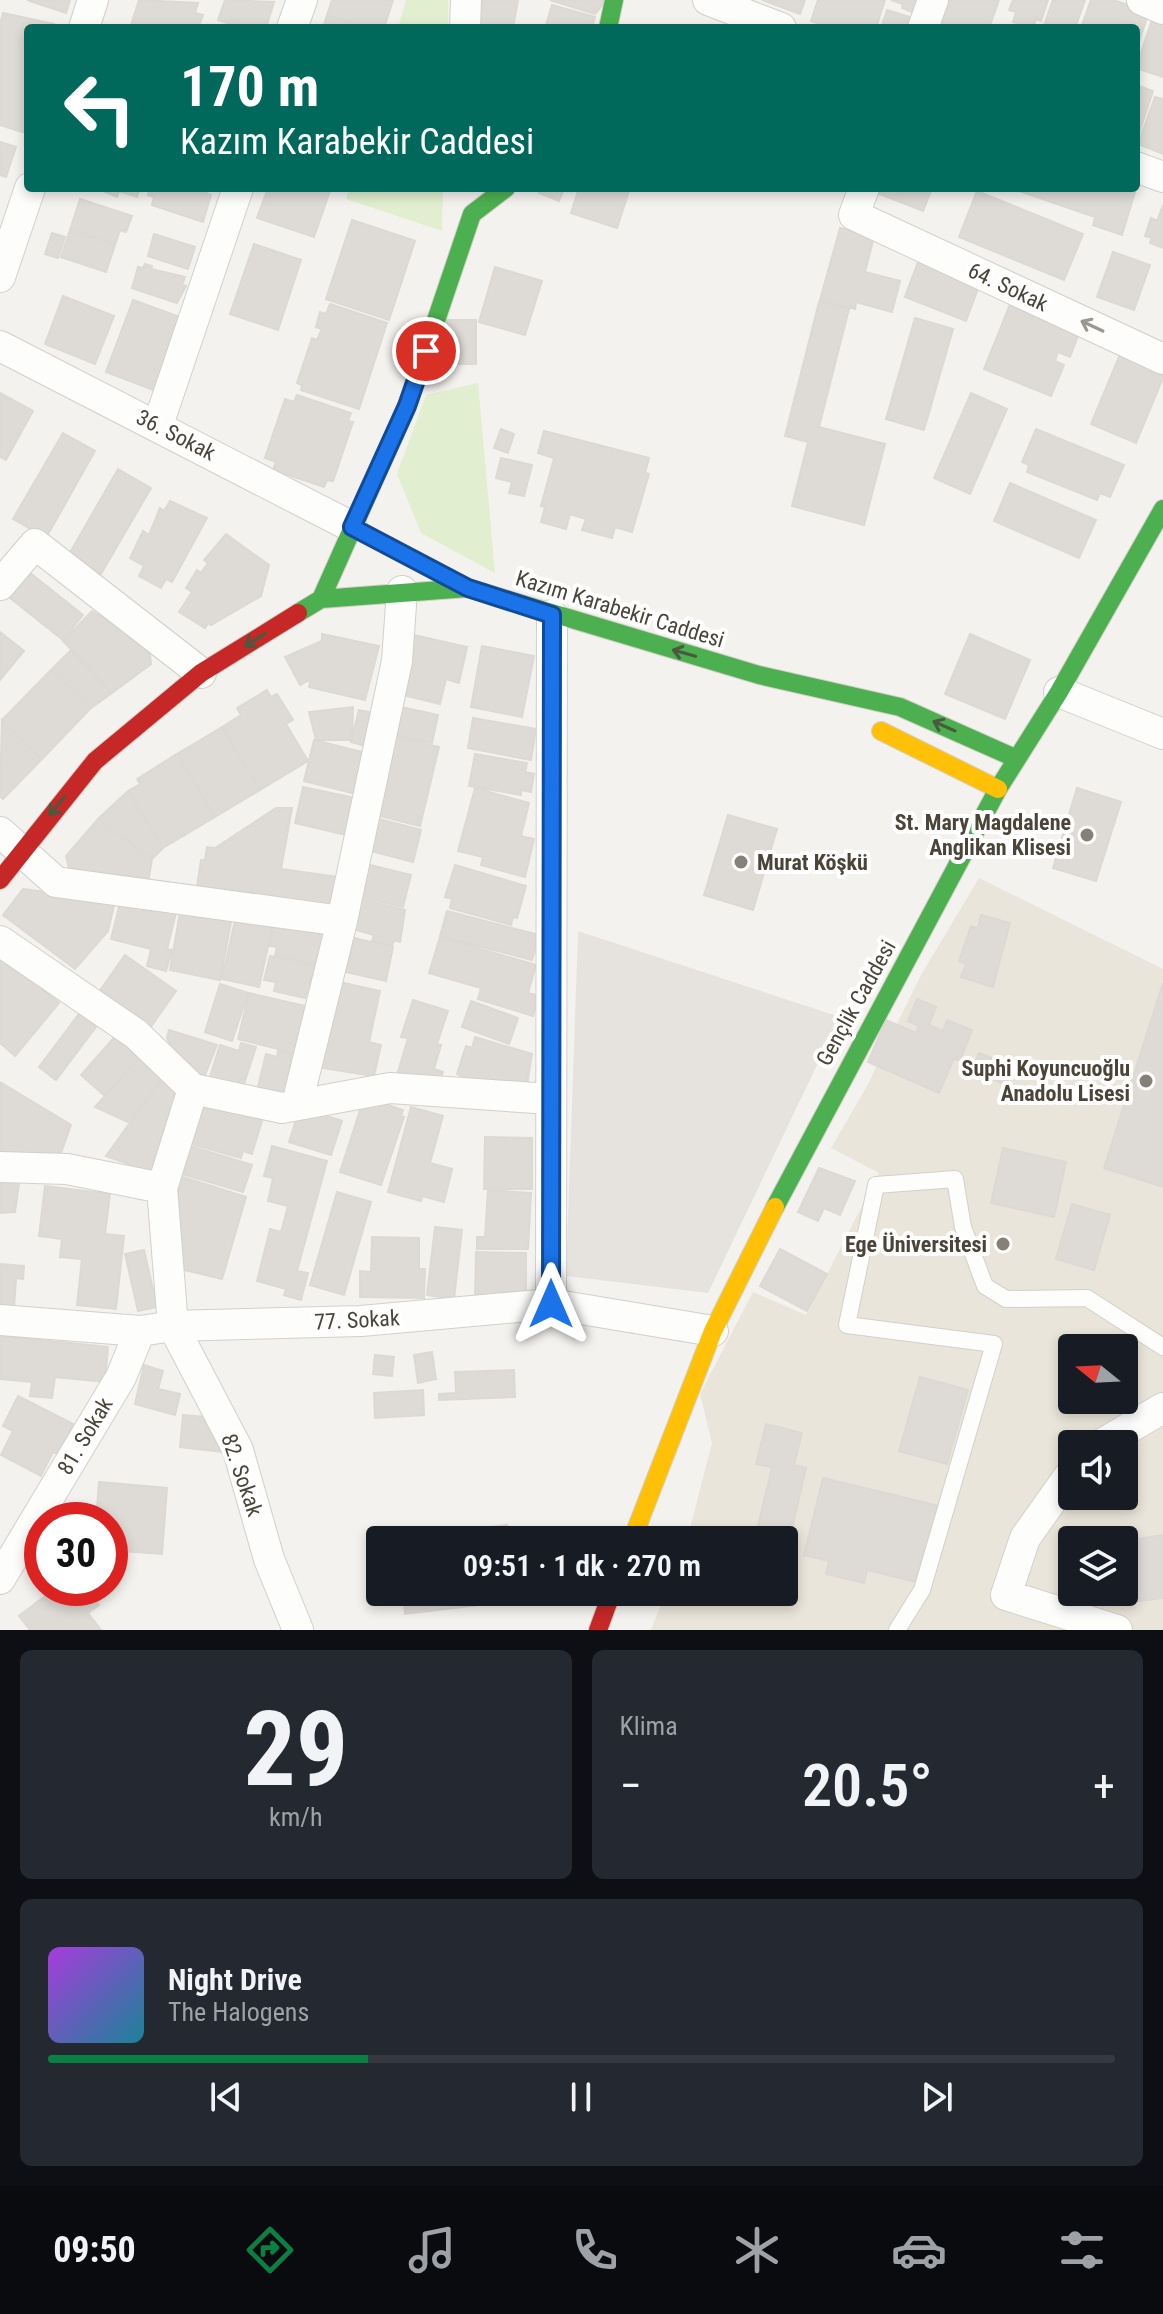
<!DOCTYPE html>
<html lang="tr">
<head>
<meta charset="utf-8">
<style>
  :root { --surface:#171b24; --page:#242831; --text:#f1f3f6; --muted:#9ea1a6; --line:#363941; --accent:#0b8043 }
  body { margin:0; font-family:"Roboto Condensed",sans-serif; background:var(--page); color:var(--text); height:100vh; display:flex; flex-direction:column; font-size:30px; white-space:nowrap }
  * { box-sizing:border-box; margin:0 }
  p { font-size:26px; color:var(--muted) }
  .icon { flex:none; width:44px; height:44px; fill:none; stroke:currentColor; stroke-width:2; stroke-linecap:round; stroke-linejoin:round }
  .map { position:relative; height:1630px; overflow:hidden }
  .side { display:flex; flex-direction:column; gap:20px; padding:20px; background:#0d0f14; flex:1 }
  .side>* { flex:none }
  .hud { position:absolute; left:24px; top:24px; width:1116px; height:168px; border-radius:8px; box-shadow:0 4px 12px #0003; background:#00695c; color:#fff; overflow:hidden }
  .needle { width:52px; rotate:288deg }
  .fabs { position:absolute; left:1058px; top:1334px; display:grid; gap:16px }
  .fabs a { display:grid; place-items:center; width:80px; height:80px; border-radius:8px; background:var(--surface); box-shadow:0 4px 12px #0003; font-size:40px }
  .speed { position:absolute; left:24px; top:1502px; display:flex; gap:16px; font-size:40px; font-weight:700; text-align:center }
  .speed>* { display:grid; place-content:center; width:104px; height:104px; border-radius:50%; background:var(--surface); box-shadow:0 4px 12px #0003; line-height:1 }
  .speed .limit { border:12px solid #d22; background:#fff; color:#111 }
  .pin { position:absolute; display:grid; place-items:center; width:68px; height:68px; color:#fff; margin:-34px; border:4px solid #fff; border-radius:50%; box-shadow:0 2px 8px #0007 }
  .me { position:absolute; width:88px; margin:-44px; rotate:0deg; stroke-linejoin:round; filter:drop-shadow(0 0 6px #0008) }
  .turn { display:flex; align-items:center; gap:28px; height:168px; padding:0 24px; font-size:36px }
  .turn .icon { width:104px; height:104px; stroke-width:2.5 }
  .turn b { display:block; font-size:56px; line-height:68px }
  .big { font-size:60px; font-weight:600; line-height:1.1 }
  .side .card { flex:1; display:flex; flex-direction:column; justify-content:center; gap:12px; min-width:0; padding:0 28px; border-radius:12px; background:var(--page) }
  .side .dial { align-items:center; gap:0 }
  .dial b { font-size:104px; line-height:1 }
  .song { display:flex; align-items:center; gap:24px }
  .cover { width:96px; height:96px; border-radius:12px; background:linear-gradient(135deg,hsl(280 70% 55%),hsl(190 70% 35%)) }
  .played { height:8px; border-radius:4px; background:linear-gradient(90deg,var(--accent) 30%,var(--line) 30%) }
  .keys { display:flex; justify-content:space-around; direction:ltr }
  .heat { display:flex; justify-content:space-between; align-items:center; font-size:44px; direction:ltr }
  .side .tiles { flex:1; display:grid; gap:20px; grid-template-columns:1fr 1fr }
  .card:last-child { grid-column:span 2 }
  .trip { position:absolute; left:366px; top:1526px; width:432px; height:80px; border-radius:8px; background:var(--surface); box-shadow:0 4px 12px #0003; font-weight:600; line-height:80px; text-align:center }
  .tabs { display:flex; height:128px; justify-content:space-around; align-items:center; background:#090b0e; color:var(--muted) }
  .tabs .icon { width:56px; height:56px }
  .tabs .active { color:var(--accent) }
  .tabs b { font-size:36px; color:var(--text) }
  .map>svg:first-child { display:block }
</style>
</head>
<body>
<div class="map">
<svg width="1163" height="1630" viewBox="0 0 1163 1630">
  <rect width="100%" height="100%" fill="#f4f2ee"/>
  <path fill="#eae5da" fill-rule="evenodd" d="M979,878L1163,969V1630H651L666,1592H784V1540H687L712,1443L700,1394L753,1292L806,1315L879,1173L831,1148L867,1086L921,975ZM1072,1348H1124V1400H1072ZM1072,1444H1124V1496H1072ZM1072,1540H1124V1592H1072Z"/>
  <path fill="#e1eecf" d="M406,0H448V28H398Z
    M349,188H443L442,231L346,199Z
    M478,383L495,573L421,533L397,474L426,395Z"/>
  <path fill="#e6e3df" d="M578,931L840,1017L708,1293L566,1276Z"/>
  <path fill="#dedbd6" stroke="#dcd9d4" stroke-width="2" d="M27,0H70L66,13Z
    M139,0L198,3L195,13L203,15L198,28L131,25Z
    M225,0L274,2L266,28H243L218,20Z
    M332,0H393L384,28H368L327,15Z
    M482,0H518L513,28L476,25V4H482Z
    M550,0H606L595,14Z
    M762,0H805L800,14Z
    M818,0H885L876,28H831L811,21Z
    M891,0H918L917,14L902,8L903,4Z
    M940,0H999L989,28H940L942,21L934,18Z
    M1013,0H1048L1041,21L1036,19L1033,28L1013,22L1016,12L1009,10Z
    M1053,0H1085L1075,28H1043Z
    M1091,0H1113L1149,12L1136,50V28H1081Z
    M552,5L595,17L592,28H545Z
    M887,10L919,20L916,28H881Z
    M3,13L54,24L52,28H28V134L0,125V24Z
    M327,15L368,28H323Z
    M1153,17L1163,20V77L1136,68Z
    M1136,85L1153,91L1136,142Z
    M1155,97L1163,99V154L1138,144Z
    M0,142L16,147L6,177L0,175Z
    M1136,182H1138L1122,235L1093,225L1095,217L1010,188H1136Z
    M106,188H140L137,197L119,191L117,197L105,192Z
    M150,188H205L204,192L211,195L203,222L152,205L154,197L148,195Z
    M268,188H331L314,237L257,218Z
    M541,188H564L559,201L539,193Z
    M579,188H630L617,228L571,213Z
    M874,188H932L923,211L872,191Z
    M977,191L1083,234L1064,280L959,237Z
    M80,199L132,216L126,232L120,230L115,245L70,230Z
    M1163,205V248L1150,243L1152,238L1145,236L1151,218L1157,221Z
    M352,220L415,241L389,320L326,299Z
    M840,228L874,237L865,272L900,281L892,312L856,302L855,309L820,300Z
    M70,230L115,245L106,272L61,257Z
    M52,233L65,237L58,258L45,254Z
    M154,234L195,247L188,269L148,256Z
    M254,244L301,260L278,330L230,314Z
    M1113,252L1150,265L1134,310L1097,297Z
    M918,262L979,286L966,321L905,297Z
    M145,264L152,266L151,269L185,277L182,285L186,286L177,303L132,288L138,267L143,268Z
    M495,267L542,281L525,335L479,322Z
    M63,296L114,316L95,364L45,344Z
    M1013,297L1082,325L1070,357L1058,352L1055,361L1064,365L1051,396L984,369Z
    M133,300L183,318L156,391L106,372Z
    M819,302L849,309L819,427L885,444L864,525L792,506L808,442L785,436Z
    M330,304L387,323L359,409L301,390L302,385L297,383L312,338L317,340L322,329L316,327L320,312L326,314Z
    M915,318L953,329L924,430L886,419Z
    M447,320H476V364H447Z
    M1121,352L1163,369V378L1136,443L1091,424Z
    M0,393L33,411L6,460L0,457Z
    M971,393L1007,409L970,494L934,478Z
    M297,395L351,413L348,421L353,422L333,481L327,480L324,487L273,470L276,462L265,458L285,399L294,402Z
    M501,429L514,434L508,453L494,448Z
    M1036,429L1124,465L1110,497L1100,493L1097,500L1027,472L1029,465L1022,462Z
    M544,431L649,458L645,473L649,474L632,532L615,527L612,538L582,530L586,519L570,514L566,529L541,522L545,507L541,506L554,458L538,453Z
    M63,433L95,451L46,538L13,519Z
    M501,458L532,465L524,496L509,493L512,482L496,478Z
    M118,469L151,488L101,574L68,556Z
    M1010,483L1096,520L1079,558L994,521Z
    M170,501L207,518L172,582L166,579L161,588L139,576L144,566L130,558L143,531L149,535L160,508L164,511Z
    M226,534L269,565L261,596L211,625L208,623L205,628L179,612L192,592L186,588L197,570L201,573L208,563L204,560Z
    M29,572L83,615L63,640L9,597Z
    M92,611L149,646L151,664L112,693L63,641Z
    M0,632L24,651L0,680Z
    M322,634L379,646L365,700L309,687L311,679L300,685L285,657L322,641Z
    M970,634L1030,660L1005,719L945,694Z
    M414,635L467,647L459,683L446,679L440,704L403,695Z
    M482,646L534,656L522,717L471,707Z
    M71,650L112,693L91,708L51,670Z
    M51,670L91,708L42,759L2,720Z
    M267,690L271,697L277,694L293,720L286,724L308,761L260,790L222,727L241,715L237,708Z
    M392,705L438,715L432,743L386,733Z
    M353,707L352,740H316L309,712Z
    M359,710L373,713L365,746L351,742Z
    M473,718L536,729L531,760L468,748Z
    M2,720L42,759L3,799L0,796Z
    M222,727L260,790L215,817L177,754Z
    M388,735L439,747L420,826L368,813Z
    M314,740L366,753L356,794L304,781Z
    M177,754L215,817L163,848L128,791L140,784L137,779Z
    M475,754L527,763L525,772L534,774L531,792L521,790V795L469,786Z
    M303,787L355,798L346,835L295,823Z
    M475,788L529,803L521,836L534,839L525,877L481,865L483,857L458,851Z
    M1077,788L1121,802L1096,881L1053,868Z
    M128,791L163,848L152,859L98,819Z
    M276,808H292L281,869L339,877L335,911L196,894L201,860H205L207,847L215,848Z
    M728,815L777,829L753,910L704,895Z
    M368,816L421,830L413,862L360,848Z
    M98,819L152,859L148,883L69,868L66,856Z
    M362,863L411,875L403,907L354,895Z
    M455,865L526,886L517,918L513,917L511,925L450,908L452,899L445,897Z
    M23,889L115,901L108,931L75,969L3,915Z
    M121,899L176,913L167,949L172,950L166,971L147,966L151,949L111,939Z
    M361,899L405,910L400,942L394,940L392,946L372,941L374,935L353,929Z
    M181,907L232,917L220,980L170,970Z
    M447,911L539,935L532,960L440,936Z
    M981,915L1010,923L993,987L961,977L966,964L959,961L971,926L978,928Z
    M236,916L273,924L259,987L222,979Z
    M275,919L330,927L325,953L319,952L316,964L275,955L277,947L270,946Z
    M440,937L536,965L528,993L539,996L533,1016L478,999L481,988L429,973Z
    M354,938L393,947L386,981L346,972Z
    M0,954L59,1003L15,1056L0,1043Z
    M125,955L176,991L150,1028L99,992Z
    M270,956L315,966L305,998L274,991L276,982L264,980Z
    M335,981L380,991L369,1042L381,1045L374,1076L316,1067Z
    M1163,983V1187L1104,1168Z
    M220,984L248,993L232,1041L205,1032Z
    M249,993L305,1006L294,1053L238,1039Z
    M917,999L936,1007L929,1025L943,1031L947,1020L972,1030L960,1061L954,1058L939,1093L868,1062L886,1020L916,1033L919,1026L908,1021Z
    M413,1000L448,1011L437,1044L441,1045L434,1069L443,1072L438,1087L398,1072L408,1038L401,1037Z
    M471,1001L518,1018L509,1044L462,1027Z
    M79,1014L96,1027L56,1080L39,1067Z
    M169,1030L217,1045L203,1080L173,1050L167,1038Z
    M120,1031L144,1052L105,1096L81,1075Z
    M475,1037L532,1054L525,1097L459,1089L461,1076L457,1074L466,1046L472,1048Z
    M241,1043L256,1047L241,1093L208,1083L220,1045L239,1051Z
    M278,1051L292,1054L290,1061L298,1062L289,1098L257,1091L266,1054L277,1057Z
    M144,1052L166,1073L130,1123L95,1107Z
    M979,1053L1014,1067L1006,1085L971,1071Z
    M166,1073L188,1089L162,1176L106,1156Z
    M0,1082L71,1125L57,1164L0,1159Z
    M194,1096L266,1107L252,1154L243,1151L241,1158L181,1141Z
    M380,1102L403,1110L401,1116L404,1117L381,1185L340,1172L362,1104L378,1109Z
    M300,1107L342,1121L331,1155L289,1142Z
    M411,1107L443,1116L430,1163L452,1169L444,1202L422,1196L421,1201L388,1192Z
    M485,1137L532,1138V1189H484Z
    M187,1145L252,1165L243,1192L179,1173Z
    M272,1146L327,1161L297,1271L308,1273L301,1300L284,1295L286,1289L257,1281L270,1229L281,1232L288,1206L268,1201L273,1178L264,1176Z
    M1003,1148L1066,1162L1054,1217L991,1203Z
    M819,1168L855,1181L840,1215L824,1208L818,1221L798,1212Z
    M0,1175L20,1176L15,1212L0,1213Z
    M183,1177L246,1197L222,1279L180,1269L171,1216Z
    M45,1186L110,1194L105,1234L124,1236L116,1309L77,1305L82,1259L60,1257L62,1239L39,1236Z
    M488,1190L531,1193L528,1249H477V1237H485Z
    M337,1192L371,1202L344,1295L310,1285Z
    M1072,1204L1110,1215L1094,1270L1056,1259Z
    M435,1227L462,1230L454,1299L427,1295Z
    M372,1237L419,1238V1269H425L424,1298L360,1297V1271L371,1272Z
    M780,1249L827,1274L807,1311L760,1286Z
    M144,1250L157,1307L138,1311L125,1254Z
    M476,1252L526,1253V1301L475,1300Z
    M0,1264L24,1266L23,1279L16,1278L14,1309L0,1308Z
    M0,1336L108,1347L105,1382L55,1377L52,1398L30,1396L32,1382L0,1379Z
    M432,1352L436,1379L418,1383L414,1355Z
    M375,1355L394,1357L392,1376L373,1374Z
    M144,1365L163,1371L158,1389L180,1394L175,1415L135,1404Z
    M514,1370L515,1397L439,1400V1394L456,1393L455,1372Z
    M920,1377L968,1390L947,1464L899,1451Z
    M423,1390L424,1415L375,1418L374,1393Z
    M18,1396L73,1424L58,1454L53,1452L41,1476L1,1455L13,1431L3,1426Z
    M183,1415L217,1418L224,1452L180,1447Z
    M766,1424L802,1433L794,1465L806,1468L788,1546L784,1540L755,1539L772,1467L756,1464Z
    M823,1478L939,1506L920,1583L867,1570L864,1583L826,1574L829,1561L804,1555Z
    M99,1482L167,1488L162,1554L110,1550V1520H96Z
    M507,1525L509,1540H386Z
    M1163,1535V1598L1102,1606L1099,1592H1124V1541Z
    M45,1588H86L99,1605L88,1613L101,1630H30L19,1616L49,1593Z
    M403,1592H545V1597L405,1614Z"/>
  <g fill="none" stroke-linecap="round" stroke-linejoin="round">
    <defs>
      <path id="lane" d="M897,1630L922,1590L994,1344L847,1325L876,1185L955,1179L963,1227L985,1286L1006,1299L1087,1298L1163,1347"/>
      <path id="street" d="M708,0L781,28
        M1142,0L1163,9
        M84,28L93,0
        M292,28L302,0
        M465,28L466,0
        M923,28L933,0
        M1136,167L1163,177
        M864,188L854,215L1163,359
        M0,277L30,188
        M0,346L352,527
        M158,425L238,188
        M0,585L35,544L201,673
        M1059,692L1163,734
        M0,832L56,882L342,921L397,661L402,591
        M0,941L136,1034L193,1089L282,1108L390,1088L550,1099
        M297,1104L342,921
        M0,1167L67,1169L162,1188L193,1089
        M162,1188L173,1326L238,1450L269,1559L298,1630
        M551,1304L552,615
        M0,1320L140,1331L173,1326L361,1321L551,1304L713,1331
        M1102,1444L1163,1408
        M1072,1472L1025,1538L1006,1595L1117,1630
        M0,1579L121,1377L140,1331"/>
      <path id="fast" d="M608,28L614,0
        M352,527L466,587
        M321,599L407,406L472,214L506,188
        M298,613L321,599L468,588L759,675L900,707L1015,758
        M775,1207L998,789L1059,692L1163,509"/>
      <path id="slow" d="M881,731L998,789
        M632,1540L713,1331L775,1207"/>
      <path id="jam" d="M0,880L95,761L201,673L298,613
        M598,1630L612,1592"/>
    </defs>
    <use href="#lane" stroke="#d2d0cb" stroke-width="18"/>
    <use href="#street" stroke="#d2d0cb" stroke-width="32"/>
    <use href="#fast" stroke="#d3cfc5" stroke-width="20"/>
    <use href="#slow" stroke="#d3cfc5" stroke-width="20"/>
    <use href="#jam" stroke="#d3cfc5" stroke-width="20"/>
    <use href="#lane" stroke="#fdfdfc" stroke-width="16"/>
    <use href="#street" stroke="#fdfdfc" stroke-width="30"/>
    <use href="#fast" stroke="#4caf50" stroke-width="18"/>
    <use href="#slow" stroke="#ffc107" stroke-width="18"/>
    <use href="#jam" stroke="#c62828" stroke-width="18"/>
  </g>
  <defs><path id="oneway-shaft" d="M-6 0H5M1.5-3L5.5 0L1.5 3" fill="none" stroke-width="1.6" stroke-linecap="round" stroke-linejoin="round" transform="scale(2)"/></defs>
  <use stroke="#9b9791" href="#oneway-shaft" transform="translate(1092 326) rotate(-155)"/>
  <g stroke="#4b593e">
    <use href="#oneway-shaft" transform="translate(255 640) rotate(148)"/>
    <use href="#oneway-shaft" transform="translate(684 653) rotate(-164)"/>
    <use href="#oneway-shaft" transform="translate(944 726) rotate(-156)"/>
    <use href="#oneway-shaft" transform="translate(57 806) rotate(129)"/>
  </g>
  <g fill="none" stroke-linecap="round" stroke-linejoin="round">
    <defs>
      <path id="route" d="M426,351L407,406L352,527L468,588L552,615L551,1304"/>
    </defs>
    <use href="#route" stroke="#114b97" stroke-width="20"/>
    <use href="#route" stroke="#1a73e8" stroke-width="14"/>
  </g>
  <g fill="#868178" stroke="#fff" stroke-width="3">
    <circle cx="1087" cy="835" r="8"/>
    <circle cx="741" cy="862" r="8"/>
    <circle cx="1146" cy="1081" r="8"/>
    <circle cx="1003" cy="1244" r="8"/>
  </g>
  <g text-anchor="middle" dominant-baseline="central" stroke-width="8" stroke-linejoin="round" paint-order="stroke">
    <g font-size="22" fill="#4b4439" stroke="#fff">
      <text transform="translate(1008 287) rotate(25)">64. Sokak</text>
      <text transform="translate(176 435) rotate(27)">36. Sokak</text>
      <text transform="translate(620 609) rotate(17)">Kazım Karabekir Caddesi</text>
      <text transform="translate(856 1003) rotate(-61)">Gençlik Caddesi</text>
      <text transform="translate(357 1320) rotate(-3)">77. Sokak</text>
      <text transform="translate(85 1436) rotate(-59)">81. Sokak</text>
      <text transform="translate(242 1475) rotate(71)">82. Sokak</text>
    </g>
    <g font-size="22" font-weight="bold" fill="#4b4439" stroke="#fff" text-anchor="end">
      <text x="1071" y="822">St. Mary Magdalene<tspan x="1071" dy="25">Anglikan Klisesi</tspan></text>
      <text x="757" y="862" text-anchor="start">Murat Köşkü</text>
      <text x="1130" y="1068">Suphi Koyuncuoğlu<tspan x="1130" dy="25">Anadolu Lisesi</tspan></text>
      <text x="987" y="1244">Ege Üniversitesi</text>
    </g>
  </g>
</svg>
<div class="fabs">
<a><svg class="needle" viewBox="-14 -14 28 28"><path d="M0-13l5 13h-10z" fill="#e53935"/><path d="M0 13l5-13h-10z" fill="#9ea1a6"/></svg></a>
<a><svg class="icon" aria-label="sound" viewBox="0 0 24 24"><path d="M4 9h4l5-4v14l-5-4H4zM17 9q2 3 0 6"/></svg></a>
<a><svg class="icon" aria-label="layers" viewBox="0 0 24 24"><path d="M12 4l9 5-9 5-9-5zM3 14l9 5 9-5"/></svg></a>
</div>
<div class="speed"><div class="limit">30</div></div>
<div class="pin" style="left:426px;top:351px;background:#d93025"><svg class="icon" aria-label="arrive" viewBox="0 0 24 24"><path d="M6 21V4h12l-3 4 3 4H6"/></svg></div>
<svg class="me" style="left:551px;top:1304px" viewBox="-20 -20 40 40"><path d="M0-17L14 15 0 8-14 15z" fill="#1a73e8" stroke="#fff" stroke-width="4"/></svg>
<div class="trip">09:51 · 1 dk · 270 m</div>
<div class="hud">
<div class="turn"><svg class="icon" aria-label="left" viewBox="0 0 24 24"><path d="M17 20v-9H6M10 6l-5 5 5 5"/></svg><div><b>170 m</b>Kazım Karabekir Caddesi</div></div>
</div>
</div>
<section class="side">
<div class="tiles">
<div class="card dial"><b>29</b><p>km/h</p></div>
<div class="card"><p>Klima</p>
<div class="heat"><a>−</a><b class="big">20.5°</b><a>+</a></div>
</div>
<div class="card">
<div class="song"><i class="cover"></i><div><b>Night Drive</b><p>The Halogens</p></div></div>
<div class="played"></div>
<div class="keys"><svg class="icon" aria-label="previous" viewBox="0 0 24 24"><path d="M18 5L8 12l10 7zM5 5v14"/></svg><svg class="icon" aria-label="pause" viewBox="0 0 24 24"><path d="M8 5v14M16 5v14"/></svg><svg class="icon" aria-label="next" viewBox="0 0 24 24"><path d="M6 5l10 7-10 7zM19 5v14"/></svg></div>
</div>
</div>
</section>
<nav class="tabs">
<b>09:50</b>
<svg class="icon active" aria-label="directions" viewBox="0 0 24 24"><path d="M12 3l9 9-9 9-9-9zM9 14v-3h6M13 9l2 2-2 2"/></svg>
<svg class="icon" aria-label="music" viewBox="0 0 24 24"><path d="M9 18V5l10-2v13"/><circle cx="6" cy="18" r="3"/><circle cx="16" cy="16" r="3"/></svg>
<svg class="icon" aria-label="phone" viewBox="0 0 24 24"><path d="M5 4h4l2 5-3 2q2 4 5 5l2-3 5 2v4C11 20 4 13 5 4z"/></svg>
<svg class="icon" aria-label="climate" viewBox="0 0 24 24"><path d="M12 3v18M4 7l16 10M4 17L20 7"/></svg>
<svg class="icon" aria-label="car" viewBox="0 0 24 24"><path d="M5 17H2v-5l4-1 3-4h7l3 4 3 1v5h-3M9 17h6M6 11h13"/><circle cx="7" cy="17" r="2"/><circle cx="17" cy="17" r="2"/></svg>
<svg class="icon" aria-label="filters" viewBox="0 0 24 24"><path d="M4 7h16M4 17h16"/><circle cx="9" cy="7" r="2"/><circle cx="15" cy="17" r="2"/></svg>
</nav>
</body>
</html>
